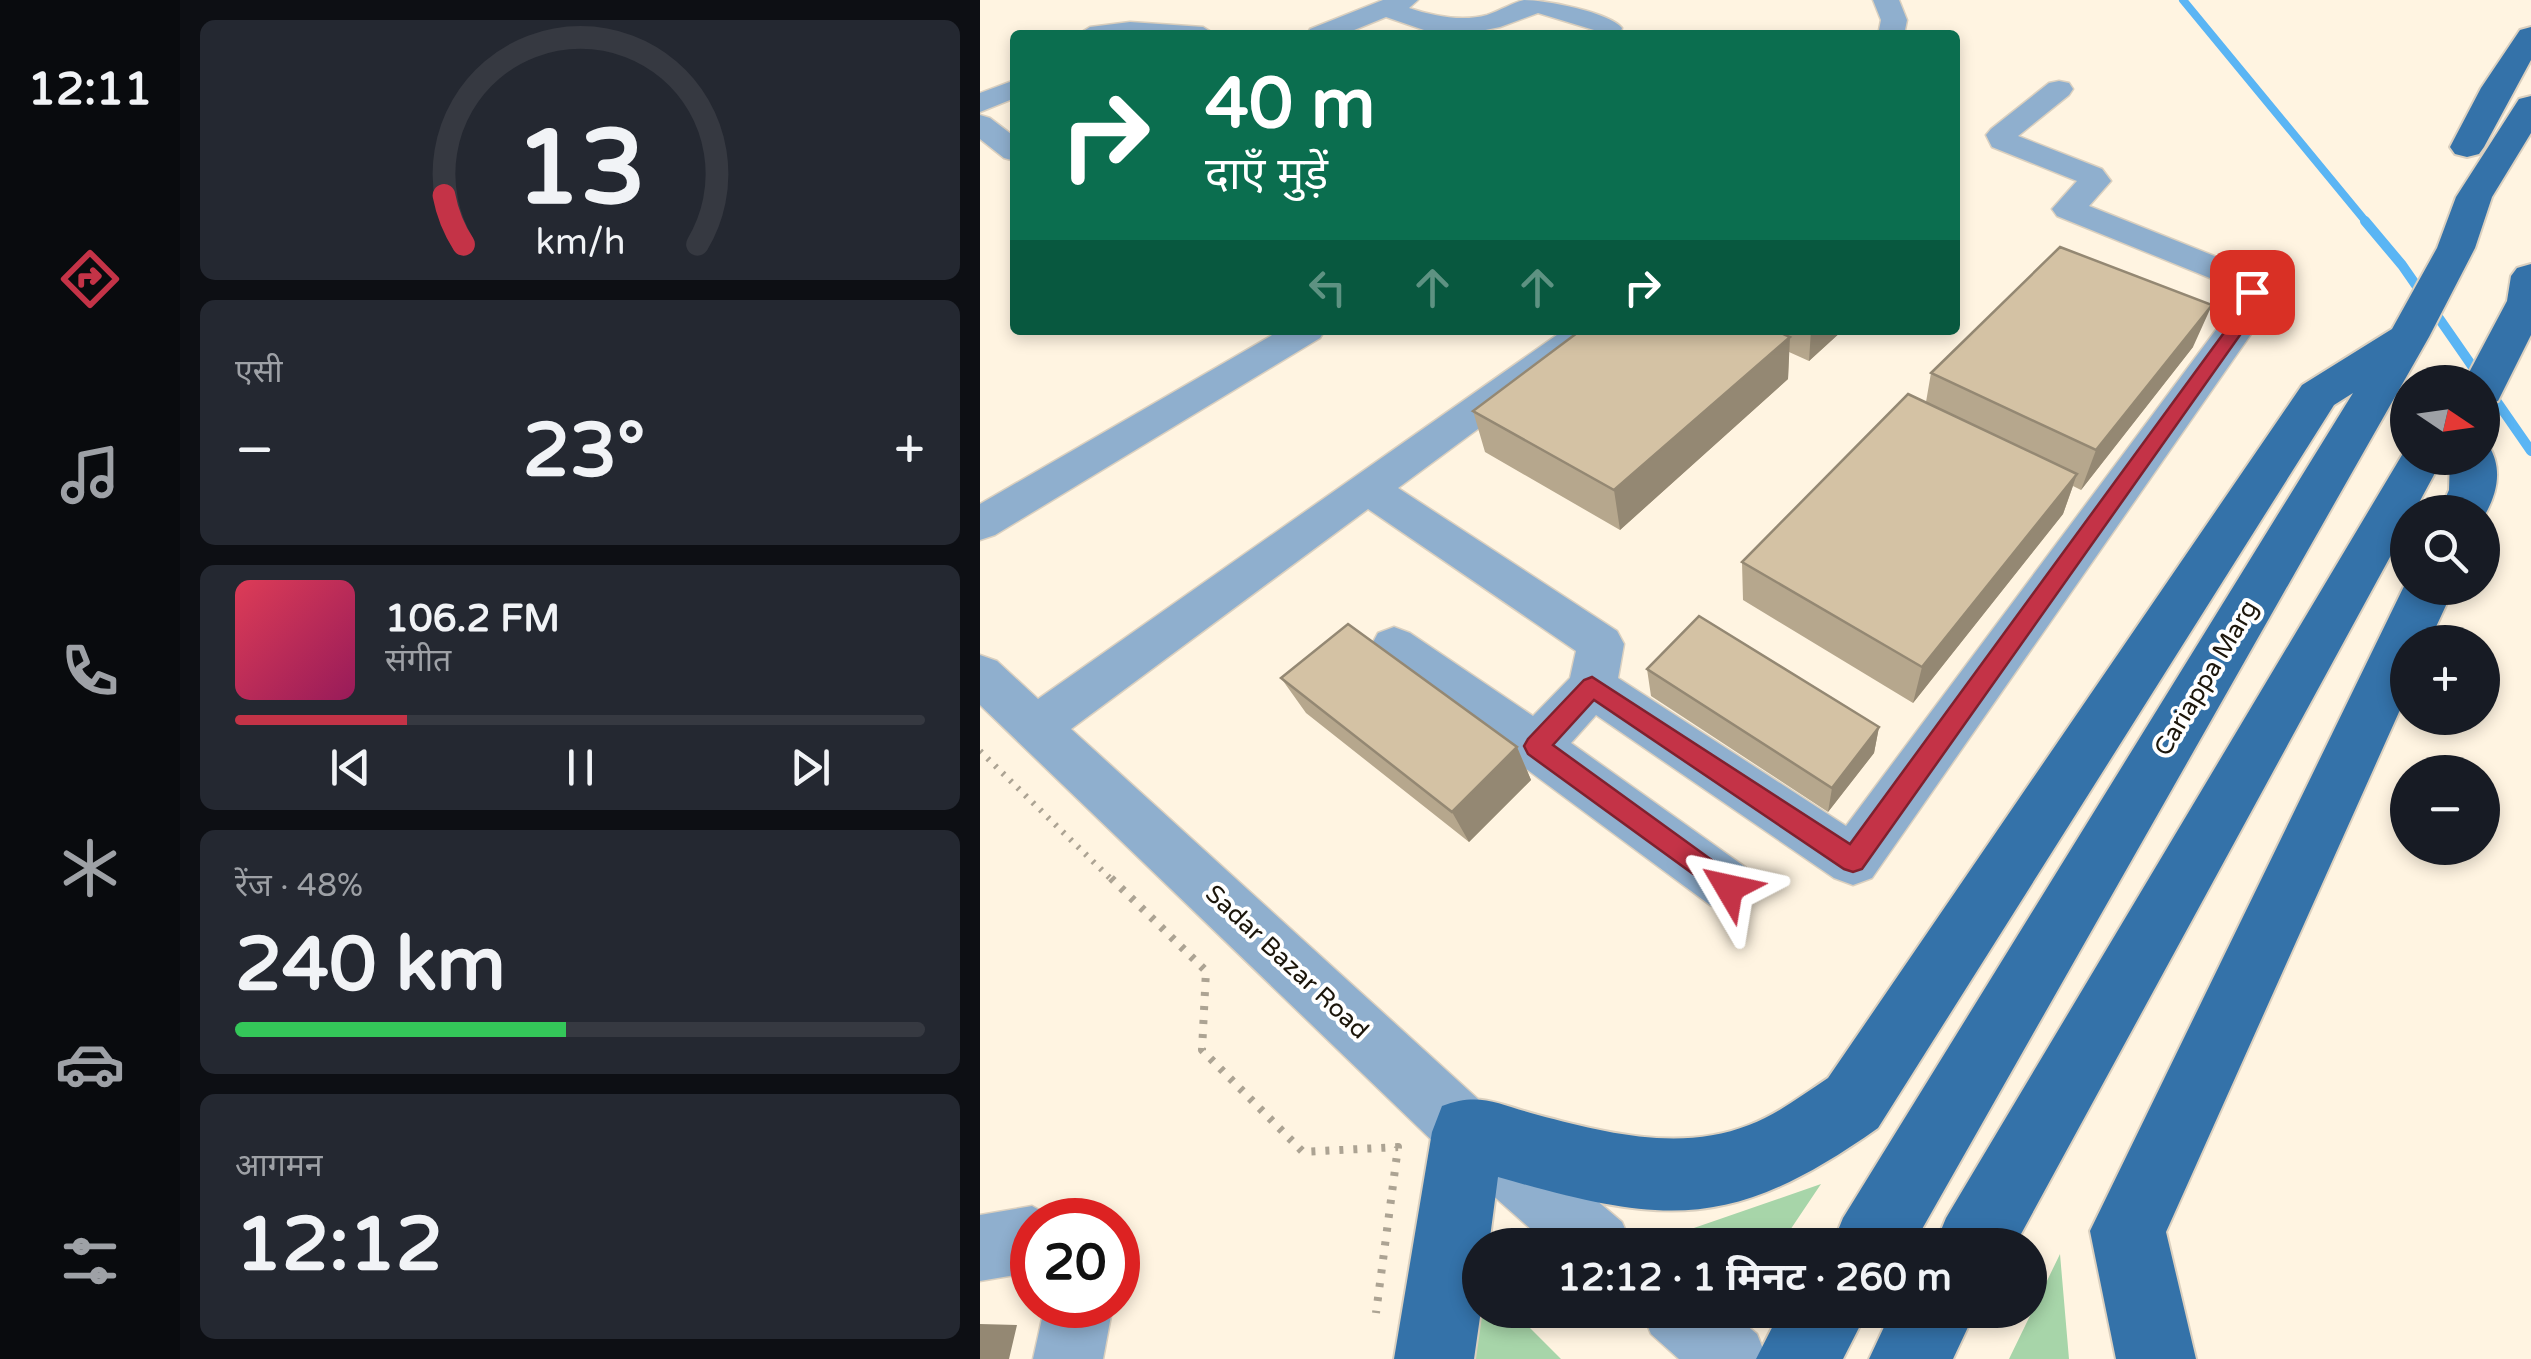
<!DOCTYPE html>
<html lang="hi">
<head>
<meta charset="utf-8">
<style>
  :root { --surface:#171b24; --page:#242831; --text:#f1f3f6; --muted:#9ea1a6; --line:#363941; --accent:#c43347 }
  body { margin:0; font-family:"Varela Round","Noto Sans Devanagari",sans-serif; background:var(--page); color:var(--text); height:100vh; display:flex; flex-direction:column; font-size:38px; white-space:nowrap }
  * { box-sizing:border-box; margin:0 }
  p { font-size:32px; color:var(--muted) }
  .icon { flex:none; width:55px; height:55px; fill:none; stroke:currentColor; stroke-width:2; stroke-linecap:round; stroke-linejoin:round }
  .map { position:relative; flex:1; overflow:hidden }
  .sheet { display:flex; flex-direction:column; gap:20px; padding:20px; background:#0d0f14; width:800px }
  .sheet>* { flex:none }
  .top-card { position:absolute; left:30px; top:30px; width:950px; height:305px; border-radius:10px; box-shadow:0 5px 15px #0003; background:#0b6e4f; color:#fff; overflow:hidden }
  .needle { width:65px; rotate:103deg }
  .tools { position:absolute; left:1410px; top:365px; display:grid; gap:20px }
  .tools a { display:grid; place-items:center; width:110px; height:110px; border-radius:50%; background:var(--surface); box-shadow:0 5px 15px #0003; font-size:50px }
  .speed { position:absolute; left:30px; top:1198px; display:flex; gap:20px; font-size:50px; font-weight:700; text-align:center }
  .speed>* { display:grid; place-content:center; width:130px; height:130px; border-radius:50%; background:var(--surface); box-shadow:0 5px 15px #0003; line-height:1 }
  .speed .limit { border:15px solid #d22; background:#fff; color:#111 }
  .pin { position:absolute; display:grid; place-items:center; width:85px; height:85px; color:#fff; margin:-42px; border-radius:20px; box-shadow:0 5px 15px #0006 }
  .me { position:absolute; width:110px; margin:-55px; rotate:306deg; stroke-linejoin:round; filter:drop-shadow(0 0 8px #0008) }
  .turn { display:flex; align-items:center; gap:35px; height:210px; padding:0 30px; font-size:45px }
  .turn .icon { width:130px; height:130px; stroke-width:2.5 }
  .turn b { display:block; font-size:70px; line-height:85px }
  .lanes { display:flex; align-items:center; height:95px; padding:0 30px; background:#0003; justify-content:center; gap:50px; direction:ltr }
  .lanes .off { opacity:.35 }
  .big { font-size:75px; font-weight:700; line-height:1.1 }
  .sheet .card { flex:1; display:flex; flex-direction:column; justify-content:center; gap:15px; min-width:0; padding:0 35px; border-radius:15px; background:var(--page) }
  .sheet .dial { align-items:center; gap:0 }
  .dial svg { height:260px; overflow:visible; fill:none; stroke:var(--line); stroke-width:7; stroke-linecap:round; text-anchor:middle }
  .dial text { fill:var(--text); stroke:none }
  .song { display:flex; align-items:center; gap:30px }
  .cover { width:120px; height:120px; border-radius:15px; background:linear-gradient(135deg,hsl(350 70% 55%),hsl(330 70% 35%)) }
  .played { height:10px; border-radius:5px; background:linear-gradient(90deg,var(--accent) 25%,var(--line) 25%) }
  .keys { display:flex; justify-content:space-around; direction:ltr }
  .heat { display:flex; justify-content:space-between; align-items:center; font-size:55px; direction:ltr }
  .charge { height:15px; border-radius:8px; background:linear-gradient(90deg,#34c759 48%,var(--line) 0) }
  .trip { position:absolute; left:482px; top:1228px; width:585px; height:100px; border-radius:50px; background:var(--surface); box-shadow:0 5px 15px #0003; font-weight:700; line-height:100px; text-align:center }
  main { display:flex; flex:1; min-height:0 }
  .menu { display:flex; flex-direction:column; width:180px; justify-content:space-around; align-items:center; background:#090b0e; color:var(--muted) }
  .menu .icon { width:70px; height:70px }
  .menu .current { color:var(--accent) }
  .menu b { font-size:45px; color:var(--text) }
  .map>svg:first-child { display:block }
</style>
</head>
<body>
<main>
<nav class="menu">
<b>12:11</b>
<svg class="icon current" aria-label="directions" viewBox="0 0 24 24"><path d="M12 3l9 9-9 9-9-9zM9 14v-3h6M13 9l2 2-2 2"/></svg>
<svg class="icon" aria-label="music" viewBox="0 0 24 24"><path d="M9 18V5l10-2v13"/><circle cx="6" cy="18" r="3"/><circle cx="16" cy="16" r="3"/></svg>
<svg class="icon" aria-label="phone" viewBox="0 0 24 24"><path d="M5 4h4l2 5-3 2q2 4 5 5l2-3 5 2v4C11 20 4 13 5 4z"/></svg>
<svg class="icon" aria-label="climate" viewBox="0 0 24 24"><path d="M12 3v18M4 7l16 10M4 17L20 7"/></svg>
<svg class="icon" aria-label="car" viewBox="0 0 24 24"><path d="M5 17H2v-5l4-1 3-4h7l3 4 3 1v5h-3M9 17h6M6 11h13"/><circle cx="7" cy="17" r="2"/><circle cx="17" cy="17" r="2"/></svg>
<svg class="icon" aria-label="filters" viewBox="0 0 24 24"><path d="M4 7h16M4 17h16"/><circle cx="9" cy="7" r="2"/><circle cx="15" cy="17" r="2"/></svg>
</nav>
<section class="sheet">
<div class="card dial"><svg viewBox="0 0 100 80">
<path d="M14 69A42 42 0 1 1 86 69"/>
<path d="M14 69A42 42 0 0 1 8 54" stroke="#c43347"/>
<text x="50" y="56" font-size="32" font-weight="700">13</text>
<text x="50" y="72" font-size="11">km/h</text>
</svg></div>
<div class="card"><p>एसी</p>
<div class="heat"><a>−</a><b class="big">23°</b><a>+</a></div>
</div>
<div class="card">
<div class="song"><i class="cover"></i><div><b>106.2 FM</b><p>संगीत</p></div></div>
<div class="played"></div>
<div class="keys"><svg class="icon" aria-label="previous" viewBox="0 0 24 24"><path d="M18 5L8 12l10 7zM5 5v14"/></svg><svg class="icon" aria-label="pause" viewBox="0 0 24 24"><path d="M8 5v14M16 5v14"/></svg><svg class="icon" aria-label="next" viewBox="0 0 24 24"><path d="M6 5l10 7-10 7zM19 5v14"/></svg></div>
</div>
<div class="card"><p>रेंज · 48%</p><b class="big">240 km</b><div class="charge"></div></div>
<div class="card"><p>आगमन</p><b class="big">12:12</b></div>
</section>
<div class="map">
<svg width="1551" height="1359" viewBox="0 0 1551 1359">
  <rect width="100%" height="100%" fill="#fff4e1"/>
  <path fill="#a7d5a9" d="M841,1184L800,1245H728L711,1229Z
    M1080,1254L1089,1359H1029Z
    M500,1310H532L581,1359H488Z"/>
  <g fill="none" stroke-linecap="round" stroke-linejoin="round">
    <path stroke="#5ab5f4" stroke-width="8" d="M1203,0L1387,223"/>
    <path stroke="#5ab5f4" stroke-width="10" d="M1385,221L1422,265L1551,451"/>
    <defs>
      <path id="minor" d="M403,0H438L429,8C453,16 482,22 507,15C519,11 532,3 544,0C565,0 629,12 642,28L640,35H614V30L558,13L520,27L486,34L444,30L406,17L362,35H326L330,29Z
        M893,0H919L927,20L924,35H898L901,20Z
        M150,22L223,27L236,35H97L110,27Z
        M35,80V98L0,112V93Z
        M1079,81L1089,83L1093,89L1089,95L1038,136L1122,169L1131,181L1109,206L1277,273L1290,292L1292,304L892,878L873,885L854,878L616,715L591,743L768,869L776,887L768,905L749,913L730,905L398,659L391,646L398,633L414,627L430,633L553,716L590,678L596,651L388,509L91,729L510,1110L642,1222L652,1245H569L466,1154L0,705V655L17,661L58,699L584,330H626L621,338L418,488L637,631L644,644L638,678L866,826L1256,303L1252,287L1077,216L1072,209L1097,181L1012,147L1006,135L1011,129L1069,83Z
        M0,115L10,118L35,137V161L24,158L0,139Z
        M301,330H345L340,338L15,535L0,540V504Z
        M52,1206L77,1220H52V1272L0,1281V1215Z
        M65,1305H133L123,1359H53Z
        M661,1310H748L777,1334L787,1359H699L671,1334Z"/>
      <path id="major" d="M1551,27V60L1504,147L1499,154L1487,157L1475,154L1470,147L1501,88L1540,30Z
        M1551,96V133L1512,197L1495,248L1449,337L933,1245H852L863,1218L1373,393L1354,405L898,1128C751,1232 685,1225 518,1177L509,1245H500L501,1310L494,1359H414L452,1132L462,1106C500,1091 520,1105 558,1115C626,1133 701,1152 769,1125C798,1114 822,1095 848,1078L1322,385L1412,329L1457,248L1476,197L1539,99Z
        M1551,264V335L1518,401L1502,405V382H1484L1527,301L1531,276L1537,268Z
        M1502,444L1509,446C1524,471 1516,497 1502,520V512H1459L1469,490L1470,458H1502Z
        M1428,445V458H1463L1434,512H1428V524L1035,1245H955L966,1218Z
        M1428,578V588H1474L1449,642H1428V692L1186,1232L1216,1359H1136L1110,1231Z
        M801,1310H888L863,1359H776Z
        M912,1310H996L973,1359H889Z"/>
    </defs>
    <use href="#minor" stroke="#dbd0bf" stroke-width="3"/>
    <use href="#major" stroke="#dbd0bf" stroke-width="4"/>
    <path stroke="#aca393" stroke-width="6" stroke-dasharray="2.5 8" stroke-linecap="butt" d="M0,751L133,881"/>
    <path stroke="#aca393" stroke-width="8" stroke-dasharray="4 10" stroke-linecap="butt" d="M131,878L226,971L222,1050L323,1152L418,1147L396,1313"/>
    <use href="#minor" fill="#8fafce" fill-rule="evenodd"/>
    <use href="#major" fill="#3472a9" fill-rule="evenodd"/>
  </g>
  <path fill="#b6a78d" d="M601,330H863L829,361L809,352L808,379L640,530L505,452L493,411Z
    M1213,347L1101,490L1093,486L1083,514L933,703L763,600L762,562L946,402L951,373Z
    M667,669L899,727L894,753L848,812L671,696Z
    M301,678L537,747L551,780L489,842L326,713Z"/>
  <path fill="#948873" d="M1232,305L1213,347L1101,490L1116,450Z
    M831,330H863L829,361Z
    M810,337L808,379L640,530L634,490Z
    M1097,474L1083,514L933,703L942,667Z
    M899,727L894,753L848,812L852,788Z
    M537,747L551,780L489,842L472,812Z
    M0,1324L37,1325L29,1359H0Z"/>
  <path fill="#d4c2a4" stroke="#948873" stroke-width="2.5" d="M1080,247L1232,305L1116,450L951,373Z
    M601,330H794L810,337L634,490L493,411Z
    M928,394L1097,474L942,667L762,562Z
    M719,616L899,727L852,788L667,669Z
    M368,624L537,747L472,812L301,678Z"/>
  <path fill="#c43347" stroke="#7f212e" stroke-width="2.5" d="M1272,287L1281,292L1282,304L882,869L873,872L864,869L614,700L573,745L758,879L762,888L758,896L749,900L548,754L544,746L548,739L604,680L612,677L870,844L1265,304L1267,288Z"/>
  <g text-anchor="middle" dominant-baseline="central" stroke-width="8" stroke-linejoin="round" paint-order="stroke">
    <g font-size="25" fill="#1c160b" stroke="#fff">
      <text transform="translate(1226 678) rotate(-59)">Cariappa Marg</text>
      <text transform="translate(307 962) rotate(43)">Sadar Bazar Road</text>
    </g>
  </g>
</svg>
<div class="tools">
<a><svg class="needle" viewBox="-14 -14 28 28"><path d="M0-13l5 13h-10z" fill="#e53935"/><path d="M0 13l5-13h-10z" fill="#9ea1a6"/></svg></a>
<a><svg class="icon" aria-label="search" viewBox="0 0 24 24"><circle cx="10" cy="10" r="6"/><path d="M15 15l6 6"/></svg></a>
<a>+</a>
<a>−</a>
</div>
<div class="speed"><div class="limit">20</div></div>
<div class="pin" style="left:1272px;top:292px;background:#d93025"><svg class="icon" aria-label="arrive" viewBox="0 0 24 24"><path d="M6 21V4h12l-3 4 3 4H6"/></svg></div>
<svg class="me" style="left:749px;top:888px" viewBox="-20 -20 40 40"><path d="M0-17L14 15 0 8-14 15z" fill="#c43347" stroke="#fff" stroke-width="4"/></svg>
<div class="trip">12:12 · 1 मिनट · 260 m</div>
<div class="top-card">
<div class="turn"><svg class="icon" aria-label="right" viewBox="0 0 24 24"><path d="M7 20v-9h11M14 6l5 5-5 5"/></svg><div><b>40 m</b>दाएँ मुड़ें</div></div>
<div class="lanes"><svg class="icon off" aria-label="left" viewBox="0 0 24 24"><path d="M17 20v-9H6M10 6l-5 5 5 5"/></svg><svg class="icon off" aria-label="ahead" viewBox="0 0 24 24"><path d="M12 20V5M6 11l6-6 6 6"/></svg><svg class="icon off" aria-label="ahead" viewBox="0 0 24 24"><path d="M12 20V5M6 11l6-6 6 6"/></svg><svg class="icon" aria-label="right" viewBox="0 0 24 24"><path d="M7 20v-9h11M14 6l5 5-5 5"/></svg></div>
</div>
</div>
</main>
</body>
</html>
